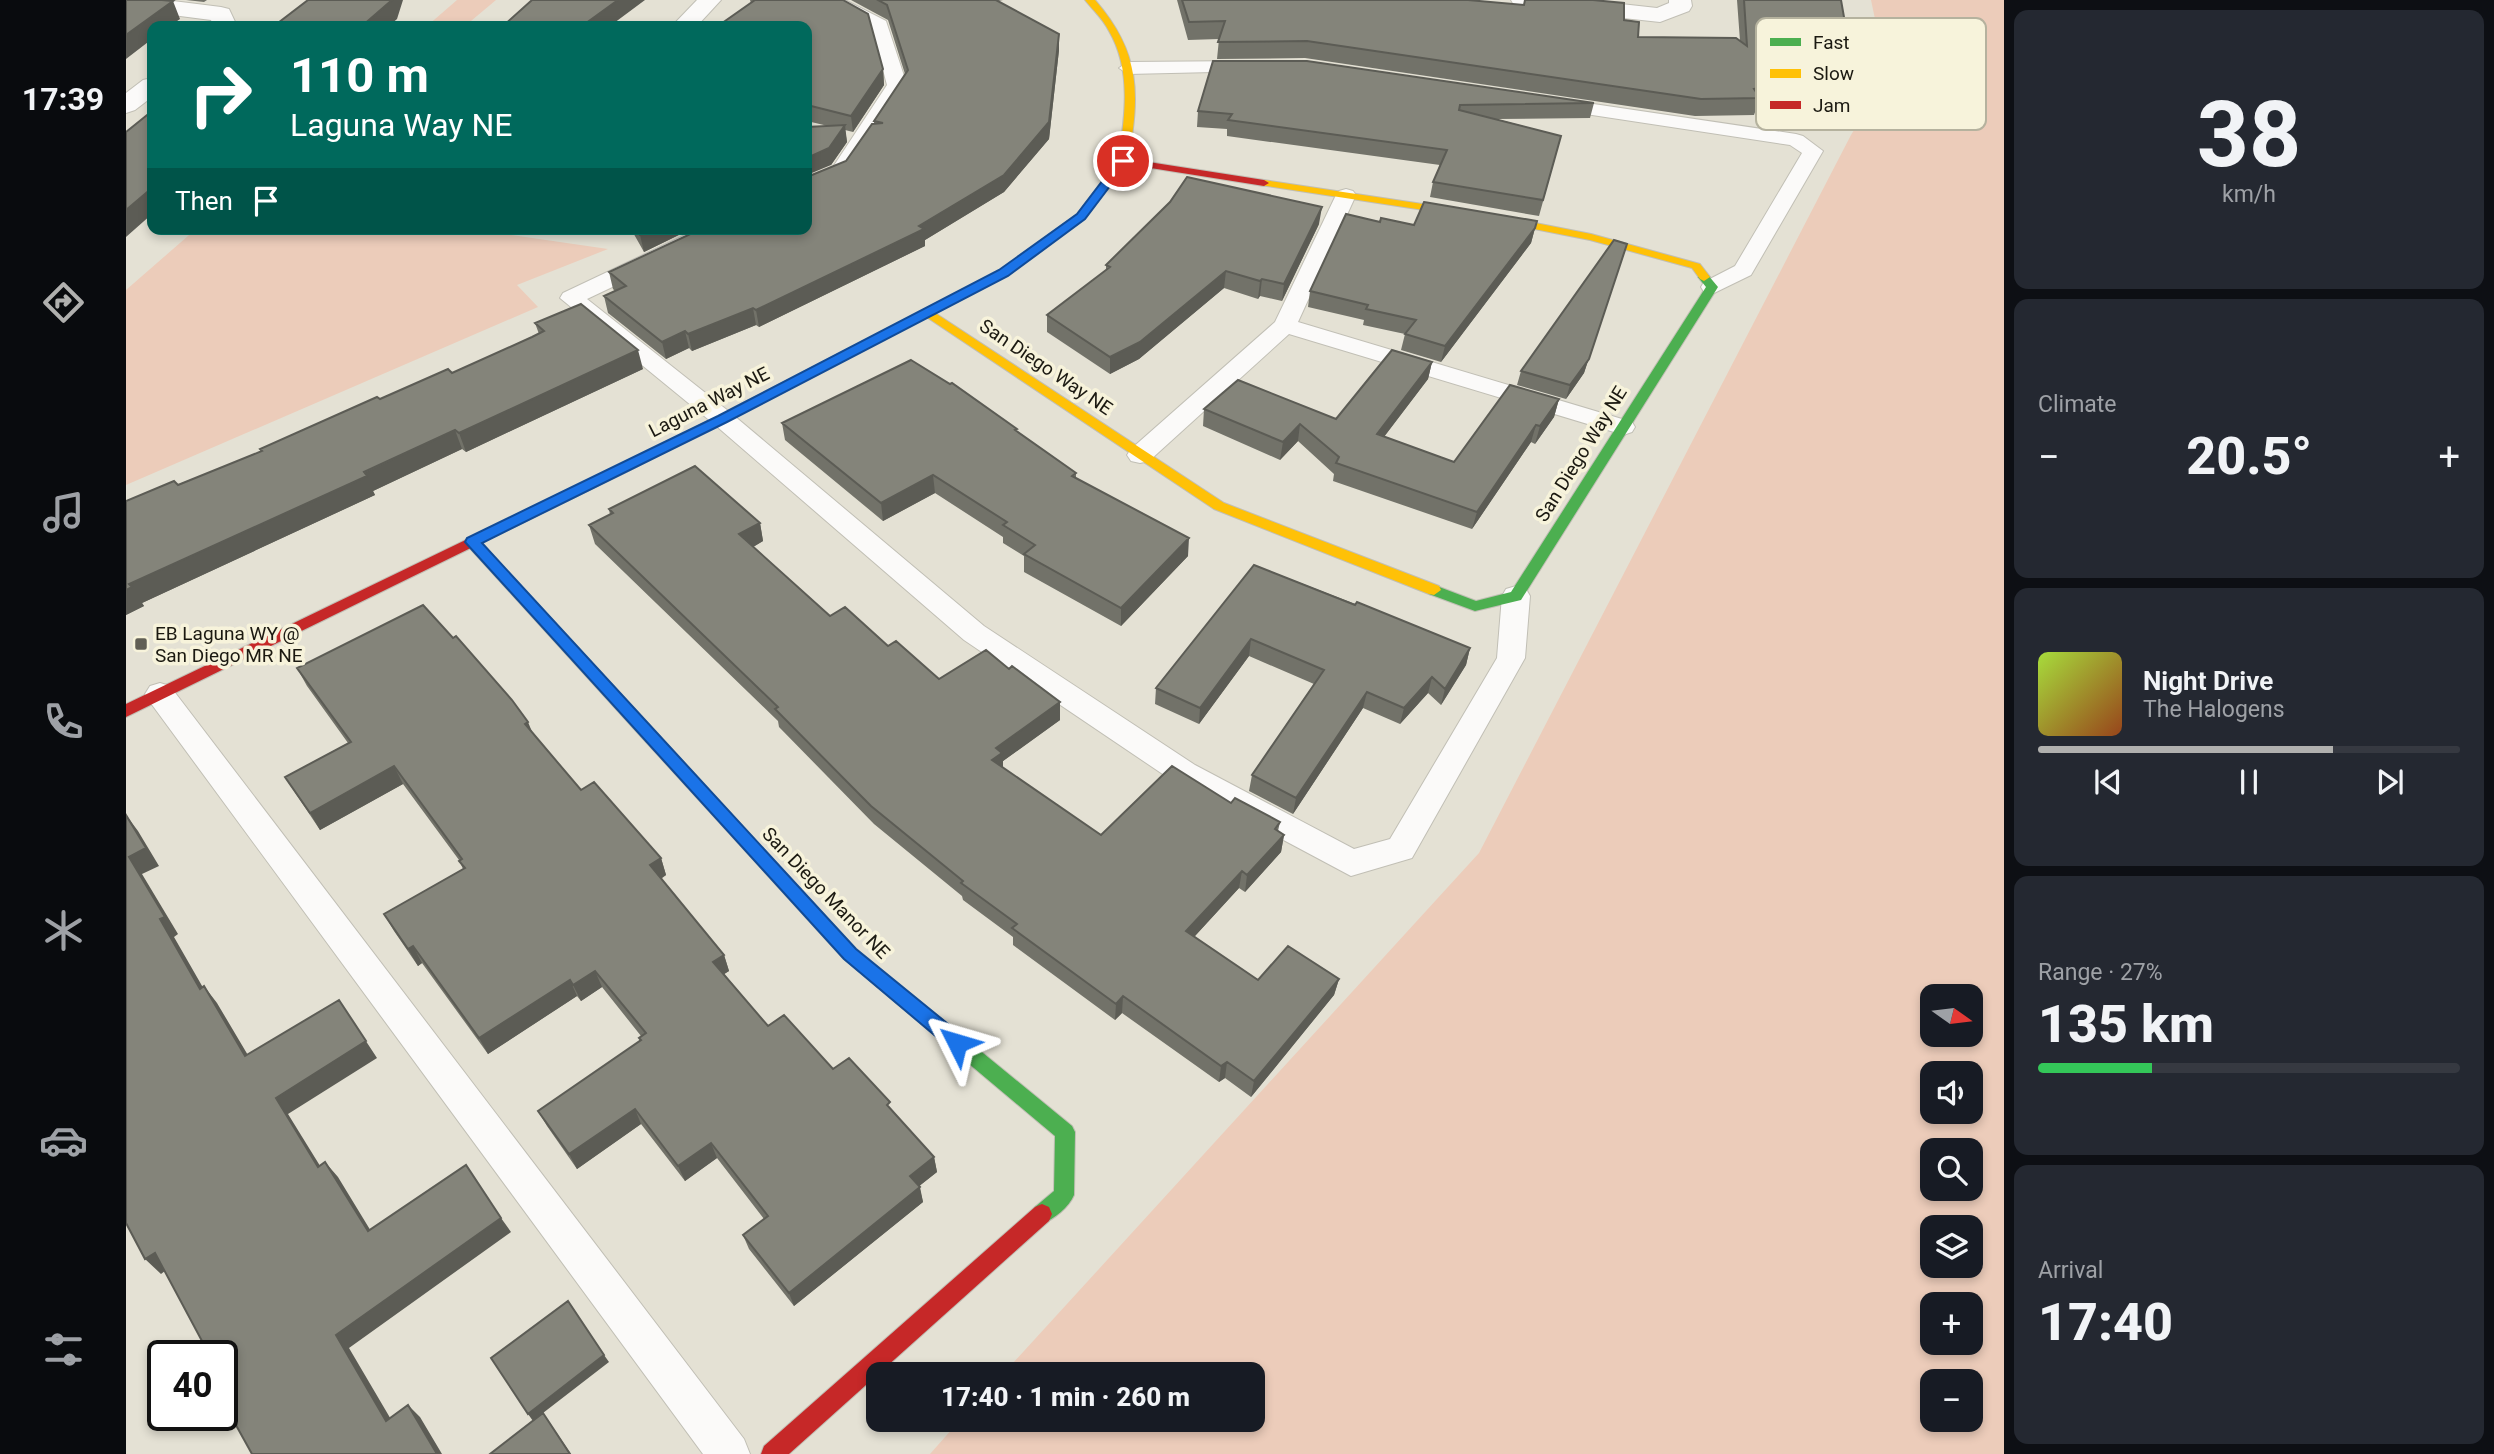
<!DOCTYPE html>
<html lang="en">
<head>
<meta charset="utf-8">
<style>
  :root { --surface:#171b24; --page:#242831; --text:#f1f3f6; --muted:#9ea1a6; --line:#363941; --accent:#b0b0ae }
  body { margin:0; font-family:Roboto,sans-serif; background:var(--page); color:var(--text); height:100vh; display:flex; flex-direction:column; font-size:26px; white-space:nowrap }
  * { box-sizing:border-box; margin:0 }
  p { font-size:23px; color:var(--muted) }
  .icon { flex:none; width:38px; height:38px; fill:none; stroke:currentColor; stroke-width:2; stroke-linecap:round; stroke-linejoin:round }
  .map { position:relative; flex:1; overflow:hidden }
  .sheet { display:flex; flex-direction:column; gap:10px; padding:10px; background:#0d0f14; width:490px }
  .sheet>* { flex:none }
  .banner { position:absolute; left:21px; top:21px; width:665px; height:214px; border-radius:14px; box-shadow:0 4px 10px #0003; background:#00695c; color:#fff; overflow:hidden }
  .needle { width:46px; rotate:104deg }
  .tools { position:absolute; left:1794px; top:984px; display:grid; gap:14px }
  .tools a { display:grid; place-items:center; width:63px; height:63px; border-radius:14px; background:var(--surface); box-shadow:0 4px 10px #0003; font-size:35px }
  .speed { position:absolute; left:21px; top:1340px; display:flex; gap:14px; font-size:35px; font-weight:700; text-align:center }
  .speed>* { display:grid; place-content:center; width:91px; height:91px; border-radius:50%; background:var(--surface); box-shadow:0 4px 10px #0003; line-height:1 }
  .speed .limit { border:4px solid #111; border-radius:10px; background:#fff; color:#111 }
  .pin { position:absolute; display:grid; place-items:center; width:60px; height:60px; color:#fff; margin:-30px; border:4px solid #fff; border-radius:50%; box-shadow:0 2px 7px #0007 }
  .me { position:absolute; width:77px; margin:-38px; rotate:310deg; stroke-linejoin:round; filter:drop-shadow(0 0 5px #0008) }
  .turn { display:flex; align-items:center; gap:24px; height:147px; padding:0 28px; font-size:32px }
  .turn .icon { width:91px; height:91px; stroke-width:2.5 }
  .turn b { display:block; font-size:49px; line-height:60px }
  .then { display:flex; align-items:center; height:66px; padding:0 28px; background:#0003; gap:14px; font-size:26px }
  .big { font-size:52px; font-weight:800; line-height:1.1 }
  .sheet .widget { flex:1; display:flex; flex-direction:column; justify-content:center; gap:10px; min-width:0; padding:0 24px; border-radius:14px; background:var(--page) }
  .sheet .dial { align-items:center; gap:0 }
  .dial b { font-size:91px; line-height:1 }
  .song { display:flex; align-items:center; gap:21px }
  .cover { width:84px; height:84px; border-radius:10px; background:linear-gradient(135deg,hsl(80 70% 55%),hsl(20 70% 35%)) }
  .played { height:7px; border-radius:4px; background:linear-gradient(90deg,var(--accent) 70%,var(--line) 70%) }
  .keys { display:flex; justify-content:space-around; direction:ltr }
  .heat { display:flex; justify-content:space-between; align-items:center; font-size:38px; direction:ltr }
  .charge { height:10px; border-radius:5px; background:linear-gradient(90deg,#34c759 27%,var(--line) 0) }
  .trip { position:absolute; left:740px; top:1362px; width:399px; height:70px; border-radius:14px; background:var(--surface); box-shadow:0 4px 10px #0003; font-weight:800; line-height:70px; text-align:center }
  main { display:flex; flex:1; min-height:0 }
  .menu { display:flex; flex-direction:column; width:126px; justify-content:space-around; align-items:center; background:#090b0e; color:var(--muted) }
  .menu .icon { width:49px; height:49px }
  .menu .active { color:var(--accent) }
  .menu b { font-size:32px; color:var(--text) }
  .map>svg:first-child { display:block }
</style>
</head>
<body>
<main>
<nav class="menu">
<b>17:39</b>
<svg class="icon active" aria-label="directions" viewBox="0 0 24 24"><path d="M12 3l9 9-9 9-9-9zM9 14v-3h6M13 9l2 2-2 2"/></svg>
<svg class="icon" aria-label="music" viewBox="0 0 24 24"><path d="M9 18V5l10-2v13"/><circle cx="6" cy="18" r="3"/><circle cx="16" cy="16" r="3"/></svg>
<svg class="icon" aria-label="phone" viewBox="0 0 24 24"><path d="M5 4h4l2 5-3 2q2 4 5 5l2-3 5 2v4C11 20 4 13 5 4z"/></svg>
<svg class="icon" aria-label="climate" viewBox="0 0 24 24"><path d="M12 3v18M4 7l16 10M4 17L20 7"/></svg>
<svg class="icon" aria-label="car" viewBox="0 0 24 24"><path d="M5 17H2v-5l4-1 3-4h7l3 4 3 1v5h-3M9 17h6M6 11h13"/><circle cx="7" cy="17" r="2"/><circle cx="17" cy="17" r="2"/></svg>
<svg class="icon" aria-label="filters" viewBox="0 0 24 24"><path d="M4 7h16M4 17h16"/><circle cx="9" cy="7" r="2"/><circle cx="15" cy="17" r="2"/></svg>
</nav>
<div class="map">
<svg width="1878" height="1454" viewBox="0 0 1878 1454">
  <rect width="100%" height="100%" fill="#e4e1d4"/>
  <path fill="#ecccba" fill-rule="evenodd" d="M331,0H370L339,26H301Z
    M1745,0H1878V1454H804L835,1419H1127V1374H877L1353,853L1725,135L1761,76ZM1806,996H1844V1034H1806ZM1806,1073H1844V1111H1806ZM1806,1150H1844V1188H1806ZM1806,1227H1844V1265H1806ZM1806,1304H1844V1342H1806ZM1806,1381H1844V1419H1806Z
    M70,229H343L482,249L391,285L412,307L0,485V290Z"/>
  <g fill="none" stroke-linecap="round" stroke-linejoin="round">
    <defs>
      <path id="lane" d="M697,0H719L760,21L781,85L721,175L681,192V178L707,167L761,85L746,28Z
        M1124,61L1131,63L1133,67L1131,71L1002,74L993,68L1002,62Z
        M1427,98L1670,134L1677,136L1697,151L1625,275L1586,294L1578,292L1575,287L1578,282L1609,266L1676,153L1664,145L1420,108L1417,104L1420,100Z
        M1220,189L1227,191L1230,195L1172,322L1506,422L1509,427L1506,432L1497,435L1488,432L1163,334L1023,461L1014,463L1005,461L1001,455L1005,449L1149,322L1210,195L1213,191Z
        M572,229H601L598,234L461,299L606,414L858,626L1069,765L1228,849L1264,839L1371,658L1376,596L1380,589L1390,586L1400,589L1404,596L1399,658L1286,858L1225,876L1047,781L838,640L588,424L434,298L437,293Z
        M34,683L44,686L618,1439L624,1454H577L24,702L19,694L24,686Z"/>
      <path id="street" d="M0,0H39L95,7L103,9L111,26H87L85,20L0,9Z
        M571,0H595L571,26H546Z
        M1385,0H1459L1531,8L1543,3V0H1565L1566,6L1563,11L1534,22L1396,7L1388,5Z
        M26,78V97L9,110L0,113V93L17,80Z"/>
      <path id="fast" d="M990,163L999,165L959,218L882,275L502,471H492L490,468L874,271L951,214Z
        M1578,273L1582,275L1592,287L1395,600L1349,611L1303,594L1301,590L1303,586L1308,585L1350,601L1385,592L1580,287L1572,277Z
        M723,945L729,948L946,1126L949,1132L948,1195C943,1207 928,1219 916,1224L909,1221L906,1214L909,1207L928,1191L929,1136L717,958L714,953L717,948Z"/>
      <path id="slow" d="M959,0H969C1015,53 1014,94 1002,161L994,168L989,165L992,161C999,118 1006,70 983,31C977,19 967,10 959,0Z
        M1138,180L1363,214L1465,234L1574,264L1584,277L1578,281L1574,279L1566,268L1464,240L1363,220L1134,185L1133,183Z
        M803,309L1098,503L1313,586L1315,590L1308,595L1303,594L1088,509L799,316L797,313Z
        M346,537L351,539L532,734L534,738L532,742H520L341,545L339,542Z"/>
      <path id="jam" d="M997,158L1138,180L1143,183L1138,186L993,163V159Z
        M497,464L502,465L504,468L502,471L0,717V704Z
        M526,732L532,734L729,948L732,953L729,958L723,961L717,958L520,742L518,738L520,734Z
        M916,1204L923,1207L926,1214L923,1221L663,1454H635L638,1446L909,1207Z"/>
    </defs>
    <use href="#lane" stroke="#c1bfb5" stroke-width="2"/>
    <use href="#street" stroke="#c1bfb5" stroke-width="2"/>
    <use href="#fast" stroke="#c1bfb5" stroke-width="2"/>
    <use href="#slow" stroke="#c1bfb5" stroke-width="2"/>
    <use href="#jam" stroke="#c1bfb5" stroke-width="2"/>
    <use href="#lane" fill="#fbfaf9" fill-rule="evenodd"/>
    <use href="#street" fill="#fbfaf9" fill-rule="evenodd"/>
    <use href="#fast" fill="#4caf50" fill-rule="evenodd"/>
    <use href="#slow" fill="#ffc107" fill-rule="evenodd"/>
    <use href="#jam" fill="#c62828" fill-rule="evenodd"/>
  </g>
  <path fill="#727269" d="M60,0H81L78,2Z
    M624,0H717L757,69L758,85L727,132L719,130L721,142L705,165L702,126L681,121V26L625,3Z
    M725,0H877L872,1L933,34V50L923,139L878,192L799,240V246L633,327L630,325L566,351L563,348L540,359L482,313L478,296L489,291L487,289L483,272L720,161L748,124V121L779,74L762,20Z
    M1051,0H1343L1398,5L1399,0L1498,20L1512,37L1614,41L1611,0H1715L1718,50L1711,67L1704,70L1702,76L1668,82L1663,97L1632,104L1628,115L1569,116L1179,58L1091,59L1093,39L1062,40Z
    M1087,61L1468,103L1464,118L1371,119L1435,136L1413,216L1304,197L1307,182L1314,165L1101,136V129L1071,127L1072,111Z
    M1411,221L1405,243L1315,362L1275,350L1279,334L1237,325L1238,320L1182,307L1184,291L1254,222L1288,225Z
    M1193,224L1156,301L1134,296L1132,299L1098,288L1013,359L984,374L921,332V315L980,270V265Z
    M505,229H565L518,252Z
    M1496,257L1458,373L1440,399L1391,385L1395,371Z
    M409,323L517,369L340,452L336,449L247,491L249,495L16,603L18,606L0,615V501L52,485L135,452L134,449L254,399L326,373L413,334Z
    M1306,362L1302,379L1258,437L1328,462L1433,399L1428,417L1409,444L1405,442L1346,529L1207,481L1208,474L1172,441L1154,460L1077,426L1078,409L1210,419Z
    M656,423L891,429V431L950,473V479L1062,556L995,626L898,572V556L877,543V537L809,493L757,521L659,440Z
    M483,509L634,523L637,541L627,547L704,616L762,646L813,679L934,720L877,761V768L975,835L1105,803L1154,822L1152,831L1158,835L1155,852L1119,892L1113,888L1068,937L1132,980L1213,979L1208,995L1125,1097L1099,1078L1093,1082L996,1013L989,1020L887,945V937L837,900L836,896L748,824L653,727L652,721L469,544L463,525L484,515Z
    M1128,565L1344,648L1340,665L1315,705L1302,693L1274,724L1237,708L1167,814L1123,791L1126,775L1188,684L1123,656L1073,724L1029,704L1030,688Z
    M171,668L407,734L455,790L535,858L540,875L535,879L598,955L603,971L598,974L642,1026L707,1069L765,1110L808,1157L811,1172L793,1186L797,1202L668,1306L623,1249L617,1235L638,1219L591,1158L559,1181L515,1124L451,1169L421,1126L412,1111L514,1041L513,1038L515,1036L476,987L455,1001L451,996L362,1054L296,963L292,966L268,931L258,914L337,869L333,860L277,784L194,830L170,794L159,777L222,743L181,686Z"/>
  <path fill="#5c5c55" d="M266,0H277L271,19L263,26H236Z
    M492,0H519L484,26H456Z
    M47,1L54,19L44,26H26V39L0,59V35Z
    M933,34V50L923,139L878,192L799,240V246L633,327L630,310L793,226Z
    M1718,50L1711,67L1704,70L1702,76L1668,82L1663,97L1632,104L1634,98L1628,89L1652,68Z
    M757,69L758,85L727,132L725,116Z
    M719,125L721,142L705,165L681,175V158Z
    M26,188V214L0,237V210Z
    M1196,207L1193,224L1156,301L1158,284Z
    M1409,228L1405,243L1315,362L1319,346Z
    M526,229H565L518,252L514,235Z
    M1501,244L1458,373L1440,399L1444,385Z
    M1100,271L1098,288L1013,359L984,374V357Z
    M1136,279L1134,296L1132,299L1134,281Z
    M627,308L630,325L566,351L562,334Z
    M559,331L563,348L540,359L536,342Z
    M512,350L517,369L340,452L333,433Z
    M1306,362L1302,379L1247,451L1251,434Z
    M1433,399L1428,417L1409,444L1414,426Z
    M1174,424L1172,441L1154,460L1157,442Z
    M1410,425L1405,442L1346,529L1351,512Z
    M329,430L336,449L247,491L249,495L16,603L18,606L0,615V590L3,584Z
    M807,475L809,493L757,521L755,503Z
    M634,523L637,541L617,553L613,534Z
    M1063,538L1062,556L995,626V608Z
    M1125,639L1123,656L1073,724L1074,708Z
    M1344,648L1340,665L1315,705L1319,689Z
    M1306,677L1302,693L1274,724L1278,708Z
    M1241,692L1237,708L1167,814L1170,798Z
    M934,702V720L877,761V771L866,760L870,748Z
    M402,722L409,739L399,724Z
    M268,766L277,784L194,830L184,813Z
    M0,815L12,831L33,866L16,874L52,934L48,937L87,1005L74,989L34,919L3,857Z
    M1158,835L1155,852L1119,892L1121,875Z
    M535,858L540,875L529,882L524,865Z
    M1116,871L1113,888L1058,948L1060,931Z
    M287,946L296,963L292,966L282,949Z
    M598,955L603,971L592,978L587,962Z
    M469,971L476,987L455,1001L447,985Z
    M1213,979L1208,995L1125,1097L1128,1081Z
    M444,980L451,996L362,1054L353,1038Z
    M78,986L91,1003L132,1072L119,1056Z
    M997,996L996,1013L989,1020L990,1004Z
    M213,1000L251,1058L162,1114L204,1182L192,1167L150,1098Z
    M1101,1062L1099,1078L1093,1082L1095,1066Z
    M509,1109L515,1124L451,1169L443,1154Z
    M585,1143L591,1158L559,1181L552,1166Z
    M808,1157L811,1172L787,1191L784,1176Z
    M199,1162L212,1177L254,1246L242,1231Z
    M794,1187L797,1202L668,1306L663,1293Z
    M375,1218L385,1232L223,1348L273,1433L260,1421L210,1335Z
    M29,1253L44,1267L35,1274L19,1259Z
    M478,1355L483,1362L417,1413L445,1454H444L407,1421L402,1414Z
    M282,1405L294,1417L316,1454H311Z"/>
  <path fill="#84847a" stroke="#5c5c55" stroke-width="2" d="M0,0H36L47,1L0,35Z
    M182,0H266L236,26H148Z
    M406,0H492L456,26H377Z
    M629,0H717L742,14L757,69L725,116L681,105V26H592Z
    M752,0H870L933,34L923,122L878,175L793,226L798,229L630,310L627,308L562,334L559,331L536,342L478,296L500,286L483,272L575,229H681V177L720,161L746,124L757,123L748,121L782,70L761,5Z
    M1056,0H1342L1398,5L1399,0H1467L1498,3V20L1513,22L1512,37L1610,38L1621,46L1618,0H1715L1718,17V50L1708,54V58L1652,68L1669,80L1628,89L1634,98L1575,99L1181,41L1092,42L1099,21L1063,22Z
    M1087,61H1181L1468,103L1334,105L1333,110L1435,136L1417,200L1307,182L1321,150L1102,120L1106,114L1072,111Z
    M26,111V188L0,210V132Z
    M719,125L703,148L681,158V127Z
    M1061,177L1196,207L1158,284L1136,279L1134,281L1100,271L1014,342L984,357L921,315L984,267L980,265L1044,202Z
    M1298,202L1411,221L1409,228L1319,346L1279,334L1290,320L1240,309L1242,305L1184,291L1220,214L1254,222L1255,218L1288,225Z
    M510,229H526L514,235Z
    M1488,240L1501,244L1463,359L1444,385L1395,371Z
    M455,304L512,350L333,433L329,430L238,472L241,476L3,584L6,587L0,590V501L48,481L52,485L136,451L134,449L251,397L254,399L322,369L326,373L406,337L418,331L409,323Z
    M1266,350L1306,362L1251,434L1328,462L1384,385L1433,399L1414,426L1410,425L1351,512L1210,463L1213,457L1174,424L1157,442L1078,409L1112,380L1210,419Z
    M785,360L824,384L826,383L891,429L889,430L950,473L946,476L1063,538L995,608L898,554L909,545L877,525L881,522L807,475L755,503L656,423Z
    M569,466L634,523L613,534L704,616L719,607L762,646L770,641L813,679L860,650L883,669L886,666L934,702L870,748L876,753L866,760L975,835L1046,766L1105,803L1109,798L1154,822L1149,829L1158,835L1121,875L1116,871L1060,931L1132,980L1162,946L1213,979L1128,1081L1101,1062L1095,1066L997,996L990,1004L886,928L891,924L835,883L837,881L745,806L649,709L652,707L463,525L487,513L483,509Z
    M1128,565L1229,605L1231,602L1344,648L1319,689L1306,677L1278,708L1241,692L1170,798L1126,775L1198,670L1125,639L1074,708L1030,688Z
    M297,605L327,638L330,636L386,700L402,722L399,724L455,790L468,782L535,858L524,865L598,955L587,962L642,1026L658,1015L707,1069L723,1058L764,1102L761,1105L808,1157L784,1176L794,1187L663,1293L617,1235L642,1216L585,1143L552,1166L509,1109L443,1154L412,1111L515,1040L513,1038L520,1033L469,971L447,985L444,980L353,1038L287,946L282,949L258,914L339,868L333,861L336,859L268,766L184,813L159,777L225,742L171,668Z
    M0,815L20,848L3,857L39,917L34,919L74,989L78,986L119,1056L213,1000L240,1041L150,1098L192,1167L199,1162L242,1231L340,1165L375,1218L210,1335L260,1421L282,1405L311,1454H126L96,1400V1356H84L29,1253L19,1259L0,1223Z
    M442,1301L478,1355L402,1414L365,1358Z
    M417,1413L444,1454H364Z"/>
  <path fill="#1a73e8" stroke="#114b97" stroke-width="2" d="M993,159L1003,161L959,219L882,276L601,422L356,543L730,949L838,1037L841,1043L838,1049L831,1051L825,1049L718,959L339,542L341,538L592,416L873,270L951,214Z"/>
  <rect fill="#615f55" stroke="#f7f3db" stroke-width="2.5" x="8" y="637" width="14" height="14" rx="3.5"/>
  <g text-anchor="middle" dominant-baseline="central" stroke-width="7" stroke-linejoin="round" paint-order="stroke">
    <g font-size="19" fill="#1b1911" stroke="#f7f3db">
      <text transform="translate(920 367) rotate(34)">San Diego Way NE</text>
      <text transform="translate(583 402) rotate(-27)">Laguna Way NE</text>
      <text transform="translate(1455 454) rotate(-58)">San Diego Way NE</text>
      <text transform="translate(700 893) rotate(46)">San Diego Manor NE</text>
    </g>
    <g font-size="19" fill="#1b1911" stroke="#f7f3db" text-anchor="start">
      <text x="29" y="633">EB Laguna WY @<tspan x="29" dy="22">San Diego MR NE</tspan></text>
    </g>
  </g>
  <rect x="1630" y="18" width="230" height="112" rx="10" fill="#f7f3db" stroke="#b5b29e" stroke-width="2"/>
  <rect x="1644" y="38" width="31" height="8" fill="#4caf50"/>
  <rect x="1644" y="69" width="31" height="9" fill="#ffc107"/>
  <rect x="1644" y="101" width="31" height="8" fill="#c62828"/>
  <g font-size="19" fill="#1b1911">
    <text x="1687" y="49">Fast</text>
    <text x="1687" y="80">Slow</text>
    <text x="1687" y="112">Jam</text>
  </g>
</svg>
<div class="tools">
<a><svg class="needle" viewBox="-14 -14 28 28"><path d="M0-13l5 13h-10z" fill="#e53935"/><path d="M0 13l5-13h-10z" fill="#9ea1a6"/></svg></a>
<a><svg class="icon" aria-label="sound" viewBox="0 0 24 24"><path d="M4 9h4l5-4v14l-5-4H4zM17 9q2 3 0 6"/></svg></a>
<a><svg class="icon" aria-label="search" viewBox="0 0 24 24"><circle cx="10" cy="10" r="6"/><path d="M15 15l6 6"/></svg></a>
<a><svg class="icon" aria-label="layers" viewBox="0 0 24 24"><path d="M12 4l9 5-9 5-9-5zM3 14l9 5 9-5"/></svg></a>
<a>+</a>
<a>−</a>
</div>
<div class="speed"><div class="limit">40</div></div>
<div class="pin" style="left:997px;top:161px;background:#d93025"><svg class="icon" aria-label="arrive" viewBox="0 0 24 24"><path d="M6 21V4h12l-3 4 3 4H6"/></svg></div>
<svg class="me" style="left:831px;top:1043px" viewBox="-20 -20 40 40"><path d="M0-17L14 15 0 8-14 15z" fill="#1a73e8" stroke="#fff" stroke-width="4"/></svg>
<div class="trip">17:40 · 1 min · 260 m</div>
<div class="banner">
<div class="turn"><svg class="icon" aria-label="right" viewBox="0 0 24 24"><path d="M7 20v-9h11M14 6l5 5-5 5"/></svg><div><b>110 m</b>Laguna Way NE</div></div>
<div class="then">Then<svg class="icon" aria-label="arrive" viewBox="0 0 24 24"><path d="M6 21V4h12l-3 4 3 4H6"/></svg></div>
</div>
</div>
<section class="sheet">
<div class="widget dial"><b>38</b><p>km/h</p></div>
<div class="widget"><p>Climate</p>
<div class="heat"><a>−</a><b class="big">20.5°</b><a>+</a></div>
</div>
<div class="widget">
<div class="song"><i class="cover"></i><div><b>Night Drive</b><p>The Halogens</p></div></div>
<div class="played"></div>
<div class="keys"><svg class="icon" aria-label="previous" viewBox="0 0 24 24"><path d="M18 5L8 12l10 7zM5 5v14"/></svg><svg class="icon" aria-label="pause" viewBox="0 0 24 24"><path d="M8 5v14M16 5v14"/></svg><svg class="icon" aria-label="next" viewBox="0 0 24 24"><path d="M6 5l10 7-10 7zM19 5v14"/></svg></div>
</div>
<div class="widget"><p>Range · 27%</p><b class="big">135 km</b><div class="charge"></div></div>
<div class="widget"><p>Arrival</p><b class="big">17:40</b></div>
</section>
</main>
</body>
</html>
